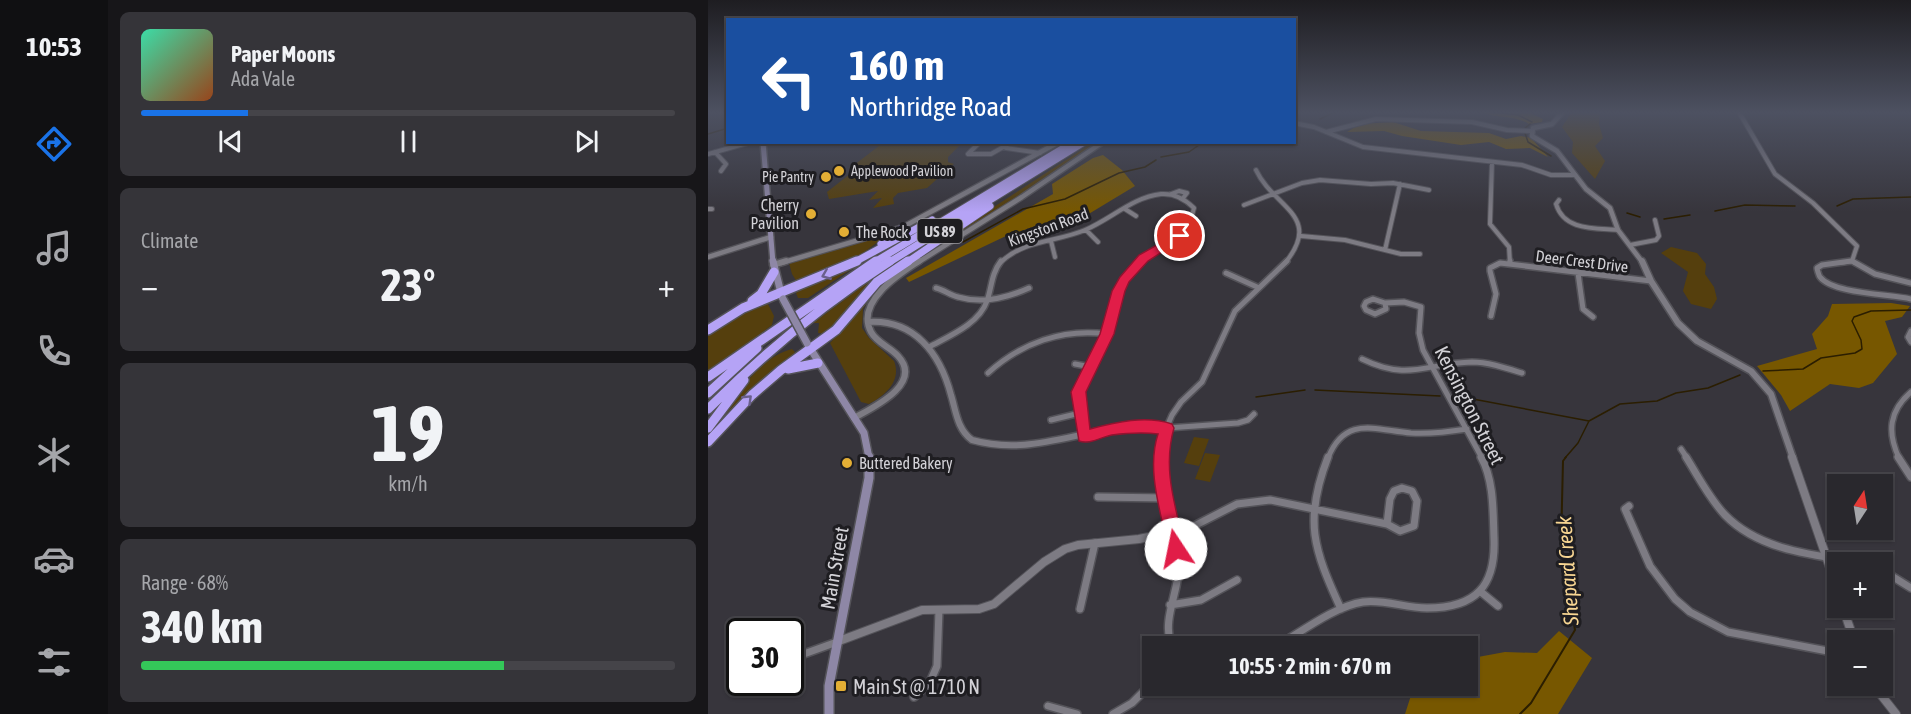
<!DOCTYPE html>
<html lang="en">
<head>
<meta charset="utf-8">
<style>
  :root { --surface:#29282d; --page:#353439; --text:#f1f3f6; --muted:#a5a6aa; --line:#454449; --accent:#1a73e8 }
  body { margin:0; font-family:"Asap Condensed",sans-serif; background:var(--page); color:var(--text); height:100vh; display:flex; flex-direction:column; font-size:22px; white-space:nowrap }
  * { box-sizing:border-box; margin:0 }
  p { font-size:20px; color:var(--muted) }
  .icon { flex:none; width:33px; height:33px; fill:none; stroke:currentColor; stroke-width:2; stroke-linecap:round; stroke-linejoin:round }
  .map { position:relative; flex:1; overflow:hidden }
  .sheet { display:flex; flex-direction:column; gap:12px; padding:12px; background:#171619; width:600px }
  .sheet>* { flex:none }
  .hud { position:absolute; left:18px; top:18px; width:570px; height:126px; border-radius:0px; box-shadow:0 2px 4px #0004,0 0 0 2px var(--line); background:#1a4fa0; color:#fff; overflow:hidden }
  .needle { width:39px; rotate:12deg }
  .tools { position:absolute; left:1119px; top:474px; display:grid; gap:12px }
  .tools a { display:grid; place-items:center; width:66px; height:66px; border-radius:0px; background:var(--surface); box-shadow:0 2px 4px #0004,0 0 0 2px var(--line); font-size:30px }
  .speed { position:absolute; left:18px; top:618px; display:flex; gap:12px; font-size:30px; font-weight:700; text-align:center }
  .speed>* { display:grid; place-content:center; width:78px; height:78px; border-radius:50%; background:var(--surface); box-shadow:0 2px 4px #0004,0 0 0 2px var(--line); line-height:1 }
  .speed .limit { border:3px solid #111; border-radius:9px; background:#fff; color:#111 }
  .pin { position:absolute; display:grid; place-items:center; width:51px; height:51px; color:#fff; margin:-26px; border:3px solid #fff; border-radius:50%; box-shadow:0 2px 6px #0007 }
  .me { position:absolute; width:66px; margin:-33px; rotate:349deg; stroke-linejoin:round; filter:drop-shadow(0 0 4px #0008) }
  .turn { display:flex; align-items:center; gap:21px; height:126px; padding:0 24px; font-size:27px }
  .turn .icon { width:78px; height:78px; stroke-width:2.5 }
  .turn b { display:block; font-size:42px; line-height:51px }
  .big { font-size:45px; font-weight:700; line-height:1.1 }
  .sheet .card { flex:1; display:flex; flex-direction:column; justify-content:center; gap:9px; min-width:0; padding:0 21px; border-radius:9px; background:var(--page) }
  .sheet .dial { align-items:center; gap:0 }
  .dial b { font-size:78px; line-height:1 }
  .song { display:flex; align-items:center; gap:18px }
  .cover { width:72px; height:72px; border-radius:9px; background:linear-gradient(135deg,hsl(160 70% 55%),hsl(20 70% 35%)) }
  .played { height:6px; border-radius:3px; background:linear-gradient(90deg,var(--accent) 20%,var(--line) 20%) }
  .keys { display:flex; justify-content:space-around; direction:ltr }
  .heat { display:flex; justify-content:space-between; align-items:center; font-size:33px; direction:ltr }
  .charge { height:9px; border-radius:4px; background:linear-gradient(90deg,#34c759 68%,var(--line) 0) }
  .trip { position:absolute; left:434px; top:636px; width:336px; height:60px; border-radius:0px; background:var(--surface); box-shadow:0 2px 4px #0004,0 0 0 2px var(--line); font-weight:700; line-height:60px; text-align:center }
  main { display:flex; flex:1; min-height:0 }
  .tab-bar { display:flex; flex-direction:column; width:108px; justify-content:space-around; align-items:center; background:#101012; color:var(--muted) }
  .tab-bar .icon { width:42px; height:42px }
  .tab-bar .active { color:var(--accent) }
  .tab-bar b { font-size:27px; color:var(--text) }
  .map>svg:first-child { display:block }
</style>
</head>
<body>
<main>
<nav class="tab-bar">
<b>10:53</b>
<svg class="icon active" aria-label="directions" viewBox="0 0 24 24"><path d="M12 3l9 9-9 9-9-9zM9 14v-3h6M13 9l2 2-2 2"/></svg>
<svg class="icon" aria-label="music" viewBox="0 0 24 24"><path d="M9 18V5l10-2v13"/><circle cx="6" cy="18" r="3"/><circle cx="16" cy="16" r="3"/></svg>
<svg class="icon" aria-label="phone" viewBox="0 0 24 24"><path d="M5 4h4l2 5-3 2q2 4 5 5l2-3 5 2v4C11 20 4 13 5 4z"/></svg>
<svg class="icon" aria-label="climate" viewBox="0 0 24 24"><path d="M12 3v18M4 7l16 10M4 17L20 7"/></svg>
<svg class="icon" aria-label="car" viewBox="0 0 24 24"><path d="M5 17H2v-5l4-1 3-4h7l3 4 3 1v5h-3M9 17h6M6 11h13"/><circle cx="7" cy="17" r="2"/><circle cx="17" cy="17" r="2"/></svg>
<svg class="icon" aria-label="filters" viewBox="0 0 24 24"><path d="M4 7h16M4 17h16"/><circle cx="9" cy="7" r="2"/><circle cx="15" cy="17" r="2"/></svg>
</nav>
<section class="sheet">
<div class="card">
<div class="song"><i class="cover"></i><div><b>Paper Moons</b><p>Ada Vale</p></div></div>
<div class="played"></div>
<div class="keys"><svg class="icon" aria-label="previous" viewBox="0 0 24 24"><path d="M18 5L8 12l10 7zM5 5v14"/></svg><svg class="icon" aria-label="pause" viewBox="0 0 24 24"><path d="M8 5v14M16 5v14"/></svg><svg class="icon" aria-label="next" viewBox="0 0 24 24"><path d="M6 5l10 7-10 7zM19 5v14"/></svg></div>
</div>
<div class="card"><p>Climate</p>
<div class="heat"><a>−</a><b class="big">23°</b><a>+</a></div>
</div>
<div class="card dial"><b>19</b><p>km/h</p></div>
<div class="card"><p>Range · 68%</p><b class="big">340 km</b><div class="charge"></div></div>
</section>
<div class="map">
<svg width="1203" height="714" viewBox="0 0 1203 714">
  <rect width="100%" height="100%" fill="#37353c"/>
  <path fill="#553f0d" d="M864,112L892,113L891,124L895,138L887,146L897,161L887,179L864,153L865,142L854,127Z
    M176,142H254V143L240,157V162L246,164L219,188L190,193L185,198L186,204L165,208L174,198L161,200L170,191L121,199L119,192L147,170L141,169Z
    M384,143H391L274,220L186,273L167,290L155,309L154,328L161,338L186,361C194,381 177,396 161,404L153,402L122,343L139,325L166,289L183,274Z
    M245,210L136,274L100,298H90L88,293L92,290L147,266Z
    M183,232L150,257L89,282L84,274L81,263Z
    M230,238L178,272L131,322L117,334L110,333L111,323H105L156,285Z
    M963,247L989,253L998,264L997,274L1006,287L1009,299L1003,309L983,304L975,291L980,272L953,253Z
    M59,302L66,316L64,325L0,374V333L28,313Z
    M84,349L87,352L84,356L50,383L10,422C29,395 51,357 84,349Z
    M486,437L501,439L491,466L476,463Z
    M497,453L512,455L502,482L487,479Z"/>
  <path fill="#775700" d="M774,112H820L835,119L834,122L821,124C807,115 790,119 774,112Z
    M685,122L713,131L781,133L798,139L813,136L823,138L840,157L822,148L798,149L781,142L753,145L694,136L676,131L639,132L652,124Z
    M395,155L414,170L427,186L374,218L325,227L298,236L201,282L198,278L345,194L344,184L385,158Z
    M1183,303L1202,306L1194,317L1177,321L1189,354L1165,383L1151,388L1122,384L1082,411L1073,395L1049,366L1109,349L1104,334L1120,316L1124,304Z
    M851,631L884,658L850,714H697L706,686H759V659L797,652L829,653Z"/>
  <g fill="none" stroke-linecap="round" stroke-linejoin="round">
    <path stroke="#2b1e01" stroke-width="1.5" d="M785,112L810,115L824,122
      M612,119L627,112
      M817,128L822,124
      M817,133L820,142L843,156
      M0,134L20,128
      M453,157L481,152L491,145L502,142
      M1129,206L1145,199L1203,197
      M1007,211L1037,205L1087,206
      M919,213L932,217
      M956,219L982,215
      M255,242L315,209L357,199L411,173L437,167L448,160
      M1055,371L1095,369L1113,358L1147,353L1154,349L1153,340L1144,321L1146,317L1163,311L1203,310
      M607,390L732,396
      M749,396L881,421L912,404L949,401L968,393L1000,388L1032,375
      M548,397L597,390
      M857,458L870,443L881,421"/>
    <path stroke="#2b1e01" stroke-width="2" d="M812,714L823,703L867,630L853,545L855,461L858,457"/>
    <defs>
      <path id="minor-far2" d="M1031,112L1067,174L1105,203L1149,246L1144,261
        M586,123L606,127L655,147L814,165L843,175H867
        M618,132L668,119L764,122L799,130L823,131
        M152,142H156
        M272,142L260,154H283L304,142
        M298,148L332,153
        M7,152L18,164L13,171
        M0,154L43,142
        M784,162L782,224L801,247L802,263
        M548,170C565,207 616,216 577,263
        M463,194L471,191L479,193L475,198
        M851,200L848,204C856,231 887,228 910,230
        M536,205L594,183L612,180L663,184L685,183L721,190
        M0,209H4
        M417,209L428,216
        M378,230L390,242
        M593,236L637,240L693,254H712
        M343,241L347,257
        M922,245L948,240L951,236L947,220
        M677,250L692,184
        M1144,261L1147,263
        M292,263C315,240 349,242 377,230C403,219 425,197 453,194C466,193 477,199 486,208L483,219L469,236L431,263
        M1132,263L1144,261"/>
      <path id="minor-far1" d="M802,261V264
        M1143,261L1114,265L1109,268C1109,269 1111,276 1112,277C1125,294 1182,294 1203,299
        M1144,261L1167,274L1203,283
        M518,273L549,287
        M870,273L875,309L885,317
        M228,288C236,290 242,295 250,297C274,304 299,298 321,288
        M665,299L677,303L678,309L667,314L658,310L656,306L658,302Z
        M677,303L696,302L713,307L711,333L715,350L774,458
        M783,316L788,294L782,271V268L792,263L943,281
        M1203,331L1200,337L1203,342
        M221,347C241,336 271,324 279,301C284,287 283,274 293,261
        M654,359C701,382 719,363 764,362C780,362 798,368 814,373
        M367,364L383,367
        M280,373C313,343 355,328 399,334
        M343,420L372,413
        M459,428L530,423L540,420L546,414
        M376,437C373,422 368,406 371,391C375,372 389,358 397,341C409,312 408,282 433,261
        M973,449L979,458
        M452,458L457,431L464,415L473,402L494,382L527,311L579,261
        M620,458C637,415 667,430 703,433C722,434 740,432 759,429
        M1191,458C1179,432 1181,411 1203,392"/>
      <path id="minor" d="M452,457L451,464C459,496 471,530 471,564C471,593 454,617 463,646
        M620,457C595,521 606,550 633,609
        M978,457C990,476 1001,498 1017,515C1051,550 1104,555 1150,562
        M1190,457L1203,477
        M694,488L704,491L709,501L706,526L692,531L679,524L682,499L686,491Z
        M390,497L458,498
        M921,506L917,509L942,566L967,599L982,612L1020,632L1130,653
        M465,532L488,525L529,504L562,500L679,524
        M1174,570L1203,588
        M773,592L790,606
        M462,605L493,600L529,580
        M372,609L387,543
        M569,646C593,632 627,606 655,602C676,599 697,608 719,608C768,608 788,586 786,538C785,512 786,480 773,457
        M82,659L129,642
        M22,690L32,682
        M206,697L222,682L229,666L231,610
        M340,706L369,714
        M405,714L424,703L444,683"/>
      <path id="tertiary-far2" d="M855,112L844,124L825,128L824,136L849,151L878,189L902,208L910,230L935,263
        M0,257L63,237
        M73,263L195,227L351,142
        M209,263L314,197L395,142"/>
      <path id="tertiary-far1" d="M934,261L943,281L970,323L989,341L1043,371L1063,394L1085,458
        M65,265L78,261
        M160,322C206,319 232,353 243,395C248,411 249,429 264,440C317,455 361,434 412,428C428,426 443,427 459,428
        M146,418C164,408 216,384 190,356C182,347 169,343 163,332C147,302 191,274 211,261"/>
      <path id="tertiary" d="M1084,457L1130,591
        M1135,608L1146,640
        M131,641L214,610L271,609L286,604L336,562L357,549L370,545L431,539L465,532
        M1166,686L1188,714"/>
      <path id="secondary-far2" d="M55,142L65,263"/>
      <path id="secondary-far1" d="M65,261L74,297
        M100,345L156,433L161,458"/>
      <path id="secondary" d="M121,714V686L161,478V457"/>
      <path id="motorway-far1" d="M173,244L195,227
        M145,263L224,220
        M165,263L364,143
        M180,263L376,142
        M198,263L282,206"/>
      <path id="motorway" d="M44,301L53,294L66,272
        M0,330L35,308L149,261
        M80,369L110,363
        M0,377L168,261
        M0,393L49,348
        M0,409C56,353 115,304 182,261
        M0,428L36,380
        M0,442L44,395L73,370L128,330L169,282L200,261"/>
    </defs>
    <use href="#minor-far2" stroke="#545359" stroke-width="6"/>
    <use href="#minor-far1" stroke="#545359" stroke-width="8"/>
    <use href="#minor" stroke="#545359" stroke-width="10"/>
    <use href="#tertiary-far2" stroke="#545359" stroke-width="7"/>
    <use href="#tertiary-far1" stroke="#545359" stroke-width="9"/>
    <use href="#tertiary" stroke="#545359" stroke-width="10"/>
    <use href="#secondary-far2" stroke="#545359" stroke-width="8"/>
    <use href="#secondary-far1" stroke="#545359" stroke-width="10"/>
    <use href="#secondary" stroke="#545359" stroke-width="12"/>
    <use href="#motorway-far1" stroke="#545359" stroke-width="9"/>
    <use href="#motorway" stroke="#545359" stroke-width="12"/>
    <use href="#minor-far2" stroke="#7d7b83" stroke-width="4"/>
    <use href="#minor-far1" stroke="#7d7b83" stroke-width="5"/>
    <use href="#minor" stroke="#7d7b83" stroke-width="7"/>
    <use href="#tertiary-far2" stroke="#7d7b83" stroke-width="4.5"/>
    <use href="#tertiary-far1" stroke="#7d7b83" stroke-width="6"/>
    <use href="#tertiary" stroke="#7d7b83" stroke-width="8"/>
    <use href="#secondary-far2" stroke="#8e87a6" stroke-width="5"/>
    <use href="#secondary-far1" stroke="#8e87a6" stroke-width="7"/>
    <use href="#secondary" stroke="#8e87a6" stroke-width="9"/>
    <use href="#motorway-far1" stroke="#b5a3f6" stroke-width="7"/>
    <use href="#motorway" stroke="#b5a3f6" stroke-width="9"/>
    <defs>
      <path id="secondary-bridge" d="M75,299L99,343"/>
    </defs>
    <use href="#secondary-bridge" stroke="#545359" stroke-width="10" stroke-linecap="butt"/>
    <use href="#secondary-bridge" stroke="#8e87a6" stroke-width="7"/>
  </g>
  <defs><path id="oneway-chevron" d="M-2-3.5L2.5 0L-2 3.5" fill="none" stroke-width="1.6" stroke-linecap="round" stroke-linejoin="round" transform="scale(1.5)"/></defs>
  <g stroke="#6a608c">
    <use href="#oneway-chevron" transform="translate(118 275) rotate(158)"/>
    <use href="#oneway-chevron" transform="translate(40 399) rotate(-44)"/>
  </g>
  <linearGradient id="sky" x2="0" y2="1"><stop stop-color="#1e1d21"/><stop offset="0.53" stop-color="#4d5161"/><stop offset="1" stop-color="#4d5161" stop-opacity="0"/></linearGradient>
  <rect width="1203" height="212" fill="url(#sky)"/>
  <path fill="#e11d48" stroke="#92132f" stroke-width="1.5" d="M472,232L476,233V238L440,261L421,282L417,291L406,334L378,392L382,429C408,422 438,415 464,424L466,428C454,470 468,507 477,549L474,555L468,557L462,555L460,549C453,512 438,470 450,434C434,432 420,433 404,435C393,437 381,445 371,441L363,392L392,334L404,291L412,277L431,255Z"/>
  <g fill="#e3ae35" stroke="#1e1d21" stroke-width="2">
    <circle cx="131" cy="171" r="6"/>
    <circle cx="118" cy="177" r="6"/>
    <circle cx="103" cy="214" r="6"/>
    <circle cx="136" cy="232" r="6"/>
    <circle cx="139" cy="463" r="6"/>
    <rect x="127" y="680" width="12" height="12" rx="3"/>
  </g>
  <g text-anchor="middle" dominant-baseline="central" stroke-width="6" stroke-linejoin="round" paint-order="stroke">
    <g font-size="14" fill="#d3d2d7" stroke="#1e1d21" text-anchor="start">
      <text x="143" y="171">Applewood Pavilion</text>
      <text x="106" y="177" text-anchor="end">Pie Pantry</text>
    </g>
    <rect fill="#1e1d21" stroke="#9d9ca0" stroke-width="1.5" x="209.5" y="219" width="45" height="24" rx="4.5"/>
    <g font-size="15" font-weight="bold" fill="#d3d2d7">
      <text x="232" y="231">US 89</text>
    </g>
    <g font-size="16" fill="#d3d2d7" stroke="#1e1d21" text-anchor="start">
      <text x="91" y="205" text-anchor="end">Cherry<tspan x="91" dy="18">Pavilion</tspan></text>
      <text x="148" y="232">The Rock</text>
      <text x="151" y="463">Buttered Bakery</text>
    </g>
    <g font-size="16" fill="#d3d2d7" stroke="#1e1d21">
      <text transform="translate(340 227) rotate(-20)">Kingston Road</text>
      <text transform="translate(874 261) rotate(7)">Deer Crest Drive</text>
    </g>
    <g font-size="20" fill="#d3d2d7" stroke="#1e1d21">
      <text transform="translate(762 405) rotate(63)">Kensington Street</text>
      <text transform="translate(126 568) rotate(-80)">Main Street</text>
    </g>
    <g font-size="20" fill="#d3d2d7" stroke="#1e1d21" text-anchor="start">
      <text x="145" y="686">Main St @ 1710 N</text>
    </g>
    <g font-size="21" font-style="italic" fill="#f7d592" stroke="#1e1d21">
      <text transform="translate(859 571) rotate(-94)">Shepard Creek</text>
    </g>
  </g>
</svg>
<div class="tools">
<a><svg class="needle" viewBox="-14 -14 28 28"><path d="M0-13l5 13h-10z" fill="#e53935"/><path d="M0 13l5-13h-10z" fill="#a5a6aa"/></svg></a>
<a>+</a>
<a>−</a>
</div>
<div class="speed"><div class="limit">30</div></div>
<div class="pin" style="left:472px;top:236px;background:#d93025"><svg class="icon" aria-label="arrive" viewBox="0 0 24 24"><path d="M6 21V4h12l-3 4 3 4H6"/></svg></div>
<svg class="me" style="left:468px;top:549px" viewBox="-20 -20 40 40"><circle r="19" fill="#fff"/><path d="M0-13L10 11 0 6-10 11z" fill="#e11d48"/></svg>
<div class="trip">10:55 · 2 min · 670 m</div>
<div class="hud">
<div class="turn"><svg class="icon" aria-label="left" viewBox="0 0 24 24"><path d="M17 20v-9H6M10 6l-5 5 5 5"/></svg><div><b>160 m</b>Northridge Road</div></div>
</div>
</div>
</main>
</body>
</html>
